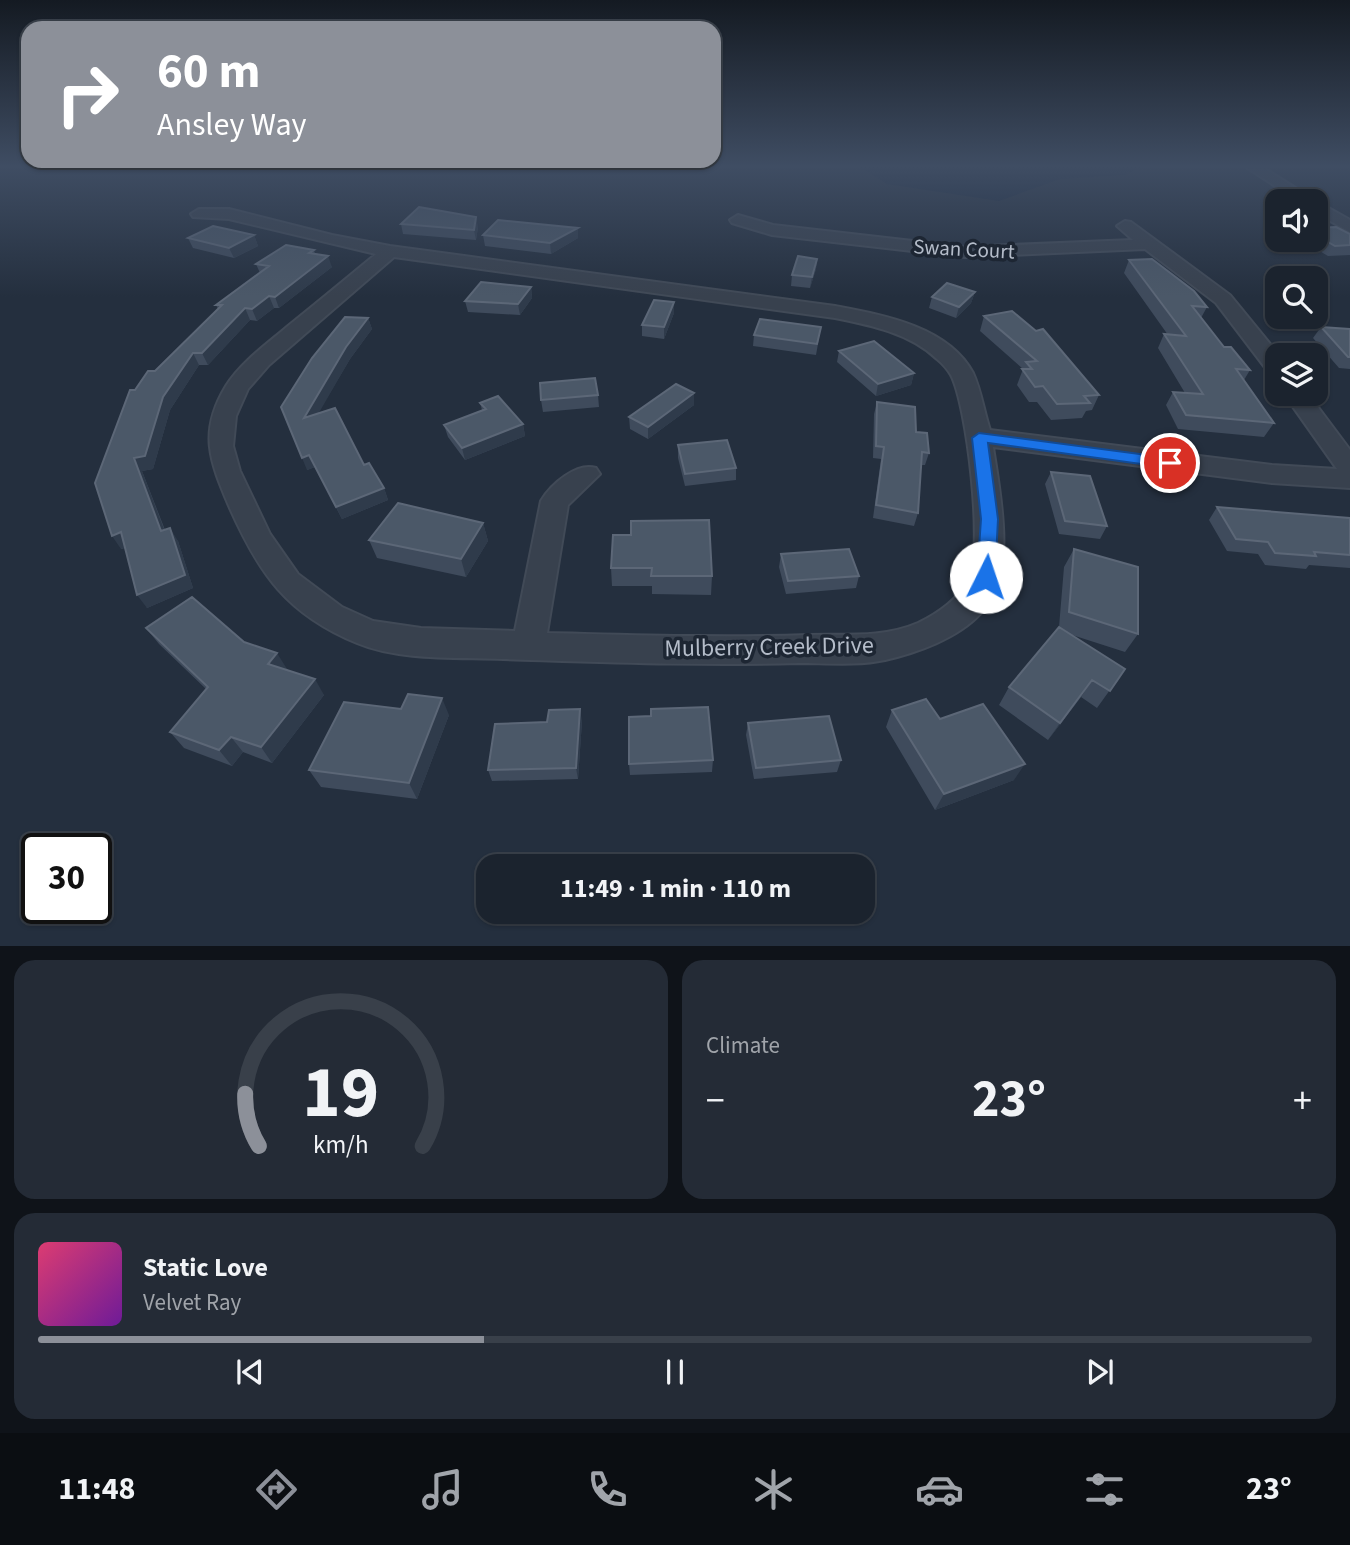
<!DOCTYPE html>
<html lang="en">
<head>
<meta charset="utf-8">
<style>
  :root { --surface:#1b232e; --page:#242b36; --text:#f1f3f6; --muted:#a0a4aa; --line:#39404a; --accent:#8c9099 }
  body { margin:0; font-family:"Source Sans 3",sans-serif; background:var(--page); color:var(--text); height:100vh; display:flex; flex-direction:column; font-size:26px; white-space:nowrap }
  * { box-sizing:border-box; margin:0 }
  p { font-size:23px; color:var(--muted) }
  .icon { flex:none; width:38px; height:38px; fill:none; stroke:currentColor; stroke-width:2; stroke-linecap:round; stroke-linejoin:round }
  .map { position:relative; height:946px; overflow:hidden }
  .sheet { display:flex; flex-direction:column; gap:14px; padding:14px; background:#0f1319; flex:1 }
  .sheet>* { flex:none }
  .banner { position:absolute; left:21px; top:21px; width:700px; height:147px; border-radius:21px; box-shadow:0 2px 5px #0004,0 0 0 2px var(--line); background:#8c9099; color:#fff; overflow:hidden }
  .controls { position:absolute; left:1265px; top:189px; display:grid; gap:14px }
  .controls a { display:grid; place-items:center; width:63px; height:63px; border-radius:14px; background:var(--surface); box-shadow:0 2px 5px #0004,0 0 0 2px var(--line); font-size:35px }
  .speed { position:absolute; left:21px; top:833px; display:flex; gap:14px; font-size:35px; font-weight:700; text-align:center }
  .speed>* { display:grid; place-content:center; width:91px; height:91px; border-radius:50%; background:var(--surface); box-shadow:0 2px 5px #0004,0 0 0 2px var(--line); line-height:1 }
  .speed .limit { border:4px solid #111; border-radius:10px; background:#fff; color:#111 }
  .pin { position:absolute; display:grid; place-items:center; width:60px; height:60px; color:#fff; margin:-30px; border:4px solid #fff; border-radius:50%; box-shadow:0 2px 7px #0007 }
  .me { position:absolute; width:77px; margin:-38px; rotate:4deg; stroke-linejoin:round; filter:drop-shadow(0 0 5px #0008) }
  .turn { display:flex; align-items:center; gap:24px; height:147px; padding:0 21px; font-size:32px }
  .turn .icon { width:91px; height:91px; stroke-width:2.5 }
  .turn b { display:block; font-size:49px; line-height:60px }
  .big { font-size:52px; font-weight:700; line-height:1.1 }
  .sheet .card { flex:1; display:flex; flex-direction:column; justify-content:center; gap:10px; min-width:0; padding:0 24px; border-radius:21px; background:var(--page) }
  .sheet .dial { align-items:center; gap:0 }
  .dial svg { height:182px; overflow:visible; fill:none; stroke:var(--line); stroke-width:7; stroke-linecap:round; text-anchor:middle }
  .dial text { fill:var(--text); stroke:none }
  .song { display:flex; align-items:center; gap:21px }
  .cover { width:84px; height:84px; border-radius:10px; background:linear-gradient(135deg,hsl(340 70% 55%),hsl(280 70% 35%)) }
  .played { height:7px; border-radius:4px; background:linear-gradient(90deg,var(--accent) 35%,var(--line) 35%) }
  .keys { display:flex; justify-content:space-around; direction:ltr }
  .heat { display:flex; justify-content:space-between; align-items:center; font-size:38px; direction:ltr }
  .sheet .tiles { flex:1; display:grid; gap:14px; grid-template-columns:1fr 1fr }
  .card:last-child { grid-column:span 2 }
  .trip { position:absolute; left:476px; top:854px; width:399px; height:70px; border-radius:21px; background:var(--surface); box-shadow:0 2px 5px #0004,0 0 0 2px var(--line); font-weight:700; line-height:70px; text-align:center }
  .dock { display:flex; height:112px; justify-content:space-around; align-items:center; background:#0b0e12; color:var(--muted) }
  .dock .icon { width:49px; height:49px }
  .dock .selected { color:var(--accent) }
  .dock b { font-size:32px; color:var(--text) }
  .map>svg:first-child { display:block }
</style>
</head>
<body>
<div class="map">
<svg width="1350" height="947" viewBox="0 0 1350 947">
  <rect width="100%" height="100%" fill="#242f3e"/>
  <path fill="#17263c" d="M846,165H1146L1124,175L1060,179L999,201L887,184L862,168Z"/>
  <g fill="none" stroke-linecap="round" stroke-linejoin="round">
    <defs>
      <path id="minor" d="M1243,165H1259L1316,201H1298Z
        M1316,201L1350,220V232L1316,213Z
        M199,209H229L332,235L390,246L835,306C882,315 948,326 973,373C981,390 984,412 990,430L1272,465L1337,469L1284,394H1308L1350,450V488L1272,483L993,447C1000,495 1018,575 980,614C958,638 916,653 885,660C858,666 825,663 798,663C699,666 602,662 503,659C459,657 399,661 357,643C287,614 259,574 229,506C210,461 198,432 226,386C241,362 267,344 288,326C318,302 347,278 376,254L229,219L193,217L191,214ZM394,257L835,318C870,325 910,333 937,359C942,363 948,370 951,375C967,405 984,549 969,579C960,598 937,614 918,623C884,638 844,634 808,635C721,638 634,635 547,633L568,505L600,474L596,468C577,462 551,484 541,501L515,631L421,628L373,621L342,607L298,574L270,534L240,471L233,446L236,416L248,389L269,365Z
        M738,215L773,225L965,247L1133,240L1117,226L1125,221L1131,222L1230,295L1279,355L1278,376L1270,374L1216,303L1145,249L965,257L772,235L732,223L730,220Z"/>
    </defs>
    <use href="#minor" stroke="#414a57" stroke-width="4"/>
    <use href="#minor" fill="#38414e" fill-rule="evenodd"/>
  </g>
  <path fill="#3f4b5c" d="M401,224L478,227L476,240L403,234Z
    M578,228V238L551,254L485,246L483,235Z
    M1316,228L1350,234V255L1328,256L1301,240H1316Z
    M254,235L258,246L234,258L193,248L188,238Z
    M314,250L315,254L332,267L279,308H274L257,321L250,320L208,365H199L170,410L153,469L142,471L165,530L178,541L193,588L147,608L125,548L121,549L135,390L218,309L216,305L260,273L256,264Z
    M817,259L816,269L810,288L791,286L792,275Z
    M1129,260L1207,307L1201,318L1224,347L1250,370L1244,380L1274,423L1264,437L1178,429L1166,405L1173,392L1185,393L1158,348L1164,334L1168,335L1124,273Z
    M531,287L532,298L520,315L468,312L465,301Z
    M975,292L971,303L956,318L929,308L932,297Z
    M674,313L664,339L642,336V325Z
    M984,316L1099,395L1092,410L1086,411L1082,418L1051,420L1037,402H1029L1017,385L1023,369L980,331Z
    M368,318L372,329L350,359L318,413L384,488L388,500L342,519L315,467L307,470L312,358Z
    M821,327L816,355L753,346L754,335Z
    M1321,327L1350,329V369L1339,368L1313,338Z
    M839,351L914,373L911,385L876,396L837,362Z
    M694,393V405L648,439L630,429L629,417Z
    M598,395L599,407L543,412L541,400Z
    M877,402L916,432L929,453L925,465H921L918,513L914,526L873,518L881,459L873,458L874,414Z
    M480,403L523,424L525,436L465,460L448,437L444,425L482,410Z
    M678,445L736,468V480L685,486L678,458Z
    M1051,472L1107,526L1100,539L1059,534L1045,484Z
    M1217,507L1350,518V568L1309,565L1306,569L1265,565L1258,554L1227,551L1209,520Z
    M483,523L488,541L466,577L377,558L369,540Z
    M613,535L712,576L711,595L652,594V586H612L611,568Z
    M1074,549L1138,634L1125,652L1069,634L1125,669L1097,708L1081,697L1048,740L999,705L1009,687L1059,627L1064,567Z
    M781,554L859,576L856,588L786,594L779,567Z
    M146,628L244,642L287,669L324,695L272,763L243,752L232,766L184,748L170,732L206,689L159,644Z
    M892,710L940,719L1014,780L935,810L886,727Z
    M449,715L417,799L321,787L309,770Z
    M582,721L578,779L492,781L488,770Z
    M748,723L841,760L837,772L754,779L746,735Z
    M713,760L712,772L630,775L629,764Z"/>
  <path fill="#2f3b4b" d="M476,217L478,227L476,240L474,230Z
    M578,228V238L551,254L550,243Z
    M254,235L258,246L234,258L229,248Z
    M328,256L332,267L279,308L275,297Z
    M817,259L816,269L810,288L812,277Z
    M531,287L532,298L520,315L518,304Z
    M975,292L971,303L956,318L959,307Z
    M269,296L274,308L257,321L252,309Z
    M674,302V313L664,339V327Z
    M245,308L250,320L208,365L202,353Z
    M368,318L372,329L350,359L309,430L304,418L346,347Z
    M193,353L199,365L170,410L153,469L142,471L170,545L161,531L134,458L163,397Z
    M914,373L911,385L876,396L878,384Z
    M694,393V405L648,439V427Z
    M523,424L525,436L465,460L462,448Z
    M309,455L315,467L307,470L302,458Z
    M384,488L388,500L342,519L336,507Z
    M483,523L488,541L466,577L461,559Z
    M170,528L178,541L193,588L147,608L137,595Z
    M121,532L130,545L121,549L112,536Z
    M277,653L287,669L278,680L268,664Z
    M315,679L324,695L272,763L261,747Z
    M1092,680L1081,697L1048,740L1060,723Z
    M442,698L449,715L417,799L409,783Z
    M580,709L582,721L578,779L576,768Z
    M231,737L243,752L232,766L219,750Z
    M1025,764L1014,780L935,810L944,794Z"/>
  <path fill="#4b5868" stroke="#5c6777" stroke-width="2" d="M419,207L476,217L474,230L401,224Z
    M498,220L578,228L550,243L483,235Z
    M213,226L254,235L229,248L188,238Z
    M1336,227L1350,234V245L1335,246L1316,235V228Z
    M286,245L314,250L309,253L328,256L275,297L269,296L252,309L245,308L202,353H193L163,397L145,456L134,458L161,531L170,528L185,575L137,595L121,532L112,536L95,483L130,390H135L148,371H155L222,305H216L269,266L256,264Z
    M798,256L817,259L812,277L792,275Z
    M1152,259L1194,291L1207,307L1192,306L1224,347H1231L1250,370L1236,369L1274,423L1186,415L1173,392L1203,394L1164,334L1186,336L1129,260Z
    M481,282L531,287L518,304L465,301Z
    M947,283L975,292L959,307L932,297Z
    M654,300L674,302L664,327L642,325Z
    M1012,311L1036,331L1043,329L1099,395L1084,396L1090,403L1057,404L1043,386L1035,387L1022,369H1032L1026,362L1037,361L984,316Z
    M345,317L368,318L346,347L304,418L335,408L364,465L369,463L384,488L336,507L309,455L302,458L281,407L312,358Z
    M760,319L821,327L817,344L754,335Z
    M1321,327L1350,329V357H1348Z
    M874,341L914,373L878,384L839,351Z
    M595,378L598,395L541,400L540,383Z
    M676,384L694,393L648,427L629,417Z
    M498,396L523,424L462,448L444,425L486,409L480,403Z
    M877,402L915,407L916,432L927,433L929,453L922,452L918,513L876,505L884,447L876,446Z
    M727,440L736,468L685,474L678,445Z
    M1051,472L1090,476L1107,526L1065,521Z
    M398,503L483,523L461,559L369,540Z
    M1217,507L1350,518V555L1314,552L1316,556L1275,553L1268,542L1236,539Z
    M709,520L712,576H651L652,568H611L613,535H631V521Z
    M849,549L859,576L788,581L781,554Z
    M1074,549L1138,567V634L1069,612Z
    M192,597L244,642L277,653L268,664L315,679L261,747L231,737L219,750L170,732L208,687L146,628Z
    M1059,627L1125,669L1110,691L1092,680L1060,723L1009,687Z
    M408,694L442,698L409,783L309,770L344,702L401,709Z
    M926,699L940,719L983,704L1025,764L944,794L892,710Z
    M708,707L713,760L629,764V717L651,716V709Z
    M580,709L576,768L488,770L495,724L547,722L549,710Z
    M829,716L841,760L756,768L748,723Z"/>
  <linearGradient id="sky" x2="0" y2="1"><stop stop-color="#141a22"/><stop offset="0.56" stop-color="#3f4d63"/><stop offset="1" stop-color="#3f4d63" stop-opacity="0"/></linearGradient>
  <rect width="1350" height="297" fill="url(#sky)"/>
  <path fill="#1a73e8" stroke="#114b97" stroke-width="2" d="M979,433L1170,458L1178,463L1170,468L988,443L998,519L995,577L993,582H980L977,577L981,519L972,438Z"/>
  <g text-anchor="middle" dominant-baseline="central" stroke-width="7" stroke-linejoin="round" paint-order="stroke">
    <g font-size="21" fill="#b4bcc9" stroke="#1d2633">
      <text transform="translate(964 249) rotate(3)">Swan Court</text>
    </g>
    <g font-size="24" fill="#b4bcc9" stroke="#1d2633">
      <text transform="translate(769 647) rotate(-1)">Mulberry Creek Drive</text>
    </g>
  </g>
</svg>
<div class="controls">
<a><svg class="icon" aria-label="sound" viewBox="0 0 24 24"><path d="M4 9h4l5-4v14l-5-4H4zM17 9q2 3 0 6"/></svg></a>
<a><svg class="icon" aria-label="search" viewBox="0 0 24 24"><circle cx="10" cy="10" r="6"/><path d="M15 15l6 6"/></svg></a>
<a><svg class="icon" aria-label="layers" viewBox="0 0 24 24"><path d="M12 4l9 5-9 5-9-5zM3 14l9 5 9-5"/></svg></a>
</div>
<div class="speed"><div class="limit">30</div></div>
<div class="pin" style="left:1170px;top:463px;background:#d93025"><svg class="icon" aria-label="arrive" viewBox="0 0 24 24"><path d="M6 21V4h12l-3 4 3 4H6"/></svg></div>
<svg class="me" style="left:986px;top:577px" viewBox="-20 -20 40 40"><circle r="19" fill="#fff"/><path d="M0-13L10 11 0 6-10 11z" fill="#1a73e8"/></svg>
<div class="trip">11:49 · 1 min · 110 m</div>
<div class="banner">
<div class="turn"><svg class="icon" aria-label="right" viewBox="0 0 24 24"><path d="M7 20v-9h11M14 6l5 5-5 5"/></svg><div><b>60 m</b>Ansley Way</div></div>
</div>
</div>
<section class="sheet">
<div class="tiles">
<div class="card dial"><svg viewBox="0 0 100 80">
<path d="M14 69A42 42 0 1 1 86 69"/>
<path d="M14 69A42 42 0 0 1 8 46" stroke="#8c9099"/>
<text x="50" y="56" font-size="32" font-weight="700">19</text>
<text x="50" y="72" font-size="11">km/h</text>
</svg></div>
<div class="card"><p>Climate</p>
<div class="heat"><a>−</a><b class="big">23°</b><a>+</a></div>
</div>
<div class="card">
<div class="song"><i class="cover"></i><div><b>Static Love</b><p>Velvet Ray</p></div></div>
<div class="played"></div>
<div class="keys"><svg class="icon" aria-label="previous" viewBox="0 0 24 24"><path d="M18 5L8 12l10 7zM5 5v14"/></svg><svg class="icon" aria-label="pause" viewBox="0 0 24 24"><path d="M8 5v14M16 5v14"/></svg><svg class="icon" aria-label="next" viewBox="0 0 24 24"><path d="M6 5l10 7-10 7zM19 5v14"/></svg></div>
</div>
</div>
</section>
<nav class="dock">
<b>11:48</b>
<svg class="icon selected" aria-label="directions" viewBox="0 0 24 24"><path d="M12 3l9 9-9 9-9-9zM9 14v-3h6M13 9l2 2-2 2"/></svg>
<svg class="icon" aria-label="music" viewBox="0 0 24 24"><path d="M9 18V5l10-2v13"/><circle cx="6" cy="18" r="3"/><circle cx="16" cy="16" r="3"/></svg>
<svg class="icon" aria-label="phone" viewBox="0 0 24 24"><path d="M5 4h4l2 5-3 2q2 4 5 5l2-3 5 2v4C11 20 4 13 5 4z"/></svg>
<svg class="icon" aria-label="climate" viewBox="0 0 24 24"><path d="M12 3v18M4 7l16 10M4 17L20 7"/></svg>
<svg class="icon" aria-label="car" viewBox="0 0 24 24"><path d="M5 17H2v-5l4-1 3-4h7l3 4 3 1v5h-3M9 17h6M6 11h13"/><circle cx="7" cy="17" r="2"/><circle cx="17" cy="17" r="2"/></svg>
<svg class="icon" aria-label="filters" viewBox="0 0 24 24"><path d="M4 7h16M4 17h16"/><circle cx="9" cy="7" r="2"/><circle cx="15" cy="17" r="2"/></svg>
<b>23°</b>
</nav>
</body>
</html>
